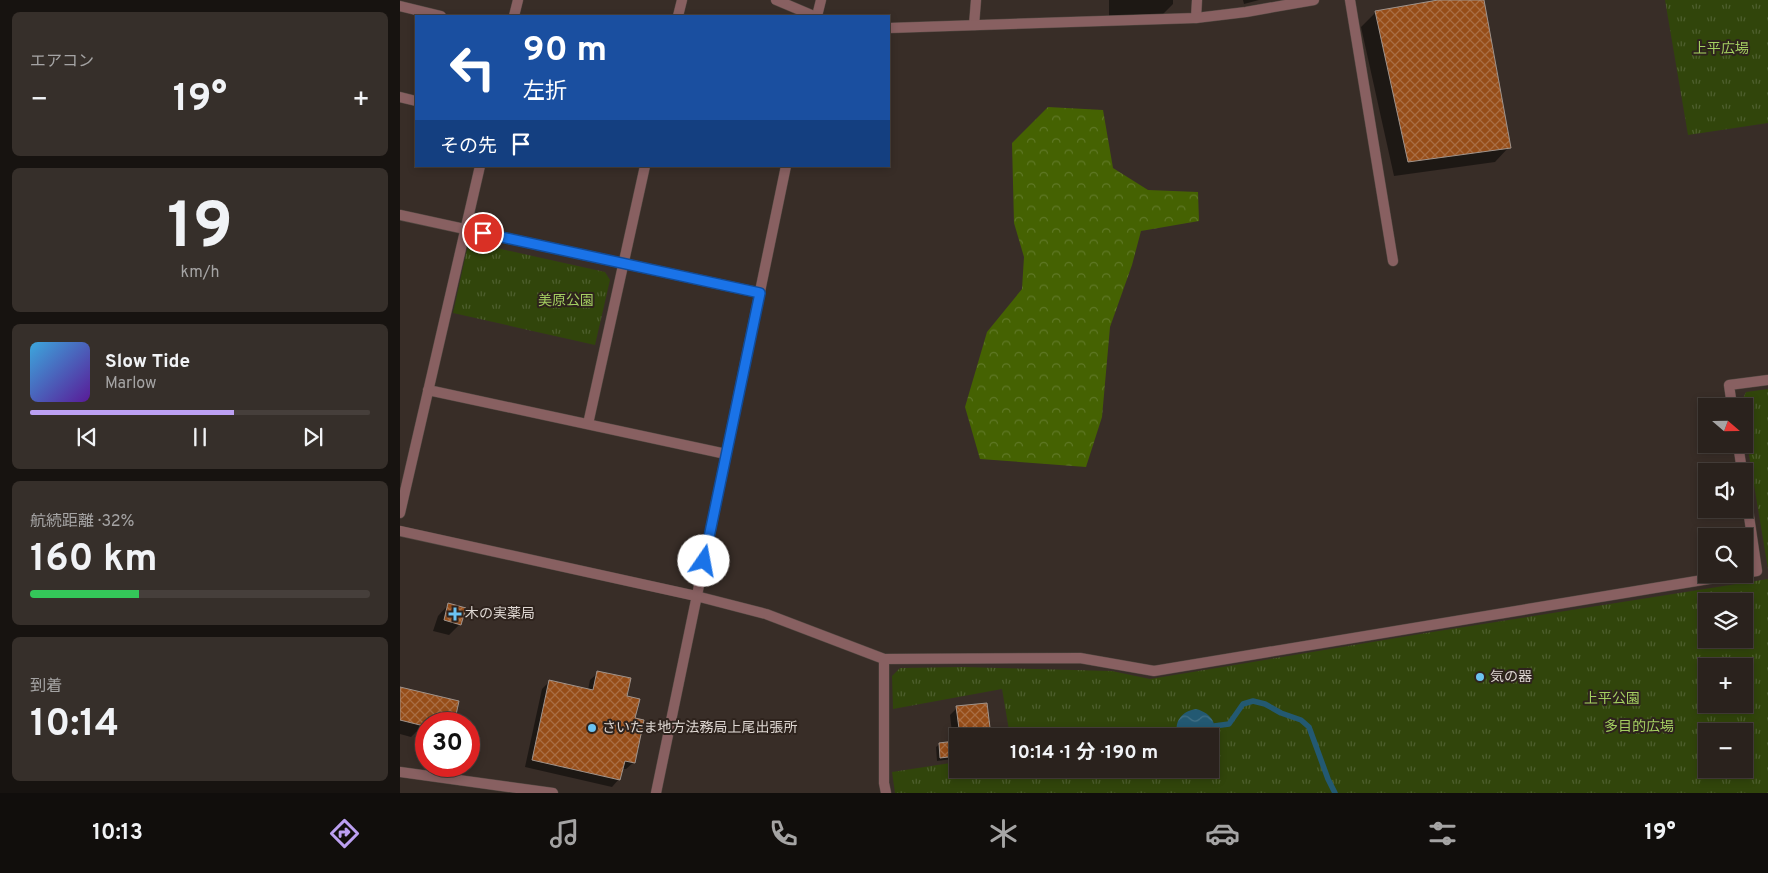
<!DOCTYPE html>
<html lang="ja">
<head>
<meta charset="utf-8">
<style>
  :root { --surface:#2a221d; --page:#362f2a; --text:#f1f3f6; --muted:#a5a4a4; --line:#463f3b; --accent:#bca0f2 }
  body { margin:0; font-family:Overpass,"Noto Sans JP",sans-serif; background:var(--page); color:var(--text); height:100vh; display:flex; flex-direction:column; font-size:19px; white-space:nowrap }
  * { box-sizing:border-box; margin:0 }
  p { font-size:16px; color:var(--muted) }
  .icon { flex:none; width:28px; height:28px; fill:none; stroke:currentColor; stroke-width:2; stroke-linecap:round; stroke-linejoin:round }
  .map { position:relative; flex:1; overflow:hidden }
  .side { display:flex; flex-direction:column; gap:12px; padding:12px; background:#171310; width:400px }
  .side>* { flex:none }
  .top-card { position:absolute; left:15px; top:15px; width:475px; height:152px; border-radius:0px; box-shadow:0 2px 8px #0003,0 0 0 1px var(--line); background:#1a4fa0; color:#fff; overflow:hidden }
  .needle { width:32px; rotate:110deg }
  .buttons { position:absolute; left:1298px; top:398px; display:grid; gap:10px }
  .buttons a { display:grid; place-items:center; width:55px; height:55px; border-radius:0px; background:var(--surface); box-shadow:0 2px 8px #0003,0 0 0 1px var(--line); font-size:25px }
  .speed { position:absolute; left:15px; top:712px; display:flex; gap:10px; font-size:25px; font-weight:700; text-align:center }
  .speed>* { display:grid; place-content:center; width:65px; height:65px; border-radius:50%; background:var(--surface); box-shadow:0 2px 8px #0003,0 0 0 1px var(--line); line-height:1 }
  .speed .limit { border:8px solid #d22; background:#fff; color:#111 }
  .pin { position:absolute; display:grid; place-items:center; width:42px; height:42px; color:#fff; margin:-21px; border:2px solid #fff; border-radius:50%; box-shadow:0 1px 5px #0007 }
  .me { position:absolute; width:55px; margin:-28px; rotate:12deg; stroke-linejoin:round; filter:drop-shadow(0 0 4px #0008) }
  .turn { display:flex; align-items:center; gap:18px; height:105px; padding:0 25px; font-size:22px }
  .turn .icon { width:65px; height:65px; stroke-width:2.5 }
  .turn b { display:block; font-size:35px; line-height:42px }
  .then { display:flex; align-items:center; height:48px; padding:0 25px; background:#0003; gap:10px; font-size:19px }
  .big { font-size:38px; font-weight:700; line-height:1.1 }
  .side .widget { flex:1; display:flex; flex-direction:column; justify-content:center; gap:8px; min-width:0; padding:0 18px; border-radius:8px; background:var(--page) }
  .side .dial { align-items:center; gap:0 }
  .dial b { font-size:65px; line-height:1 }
  .song { display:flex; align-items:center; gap:15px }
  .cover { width:60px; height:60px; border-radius:8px; background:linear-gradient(135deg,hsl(200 70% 55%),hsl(270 70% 35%)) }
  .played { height:5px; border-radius:2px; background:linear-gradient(90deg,var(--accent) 60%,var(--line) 60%) }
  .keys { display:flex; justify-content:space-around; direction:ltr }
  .heat { display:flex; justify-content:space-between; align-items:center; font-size:28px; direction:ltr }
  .charge { height:8px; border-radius:4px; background:linear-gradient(90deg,#34c759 32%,var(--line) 0) }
  .trip { position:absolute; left:549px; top:728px; width:270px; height:50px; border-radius:0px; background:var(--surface); box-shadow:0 2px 8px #0003,0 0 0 1px var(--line); font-weight:700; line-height:50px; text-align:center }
  .dock { display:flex; height:80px; justify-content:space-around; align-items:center; background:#110e0c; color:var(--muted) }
  .dock .icon { width:35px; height:35px }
  .dock .on { color:var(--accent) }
  .dock b { font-size:22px; color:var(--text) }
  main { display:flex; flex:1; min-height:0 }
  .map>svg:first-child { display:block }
</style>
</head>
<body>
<main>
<section class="side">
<div class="widget"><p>エアコン</p>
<div class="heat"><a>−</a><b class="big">19°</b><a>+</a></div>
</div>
<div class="widget dial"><b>19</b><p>km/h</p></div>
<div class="widget">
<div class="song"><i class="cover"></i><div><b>Slow Tide</b><p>Marlow</p></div></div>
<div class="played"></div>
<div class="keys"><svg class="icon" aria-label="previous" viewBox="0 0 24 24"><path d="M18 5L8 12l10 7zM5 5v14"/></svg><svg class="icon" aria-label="pause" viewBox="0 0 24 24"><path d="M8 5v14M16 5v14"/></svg><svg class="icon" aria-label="next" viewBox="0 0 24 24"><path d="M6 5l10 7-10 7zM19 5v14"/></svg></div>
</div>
<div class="widget"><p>航続距離 · 32%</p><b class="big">160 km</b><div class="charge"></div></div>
<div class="widget"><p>到着</p><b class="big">10:14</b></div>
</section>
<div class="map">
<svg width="1368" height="793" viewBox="0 0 1368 793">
  <defs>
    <pattern id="grass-tufts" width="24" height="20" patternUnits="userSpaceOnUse" patternTransform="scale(1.25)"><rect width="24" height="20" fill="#31450b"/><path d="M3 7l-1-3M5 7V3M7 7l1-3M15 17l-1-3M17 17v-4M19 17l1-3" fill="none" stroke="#4e5f2e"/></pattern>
    <pattern id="forest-crowns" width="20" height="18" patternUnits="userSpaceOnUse" patternTransform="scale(1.25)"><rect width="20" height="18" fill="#456202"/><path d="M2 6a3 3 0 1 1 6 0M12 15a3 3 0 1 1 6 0" fill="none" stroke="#5f7826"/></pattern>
    <pattern id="water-waves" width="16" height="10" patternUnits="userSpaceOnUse" patternTransform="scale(1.25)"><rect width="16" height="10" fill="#235972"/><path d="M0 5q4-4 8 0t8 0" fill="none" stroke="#427085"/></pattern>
    <pattern id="building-cross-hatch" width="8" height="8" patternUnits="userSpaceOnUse" patternTransform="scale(1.25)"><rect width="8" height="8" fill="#964d18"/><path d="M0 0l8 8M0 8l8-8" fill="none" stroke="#a96e44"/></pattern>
  </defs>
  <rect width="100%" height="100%" fill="#382d27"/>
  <path fill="url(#grass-tufts)" fill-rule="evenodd" d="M1265,0H1368V123L1288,135Z
    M74,243L205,272L210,280L195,345L53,313L67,249Z
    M1368,389V793H495L492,772L557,762L558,769H810V736H610L602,689L493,709L492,676L500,668L563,667L712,671L750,679L1032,632L1368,579V569L1344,425V406H1341L1340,405L1346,392ZM1306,601H1344V639H1306ZM1306,666H1344V704H1306ZM1306,731H1344V769H1306Z"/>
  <path fill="url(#forest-crowns)" d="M648,107L703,110L713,168L748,190L798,192L799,221L741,231L732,265L710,327L702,417L686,467L580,459L565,407L587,332L622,289L624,257L614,223L612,143Z"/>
  <path fill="url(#water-waves)" d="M796,709C812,713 820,726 810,740V736H778C773,722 782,711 796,709Z"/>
  <path fill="#0007" d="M709,0H773V4L762,15L709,17Z
    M843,0H859L844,4Z
    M1045,0H1082L1109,147L1095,162L994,176L961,27L976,12Z
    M49,604L60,624L49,635L33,631L38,616Z
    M198,673L226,697L234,719V762L226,769H222L219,779L212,787L125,767L142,689L150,681L188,690L190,680Z
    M0,688L26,724V735L16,732L11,737L0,734Z
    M586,704L590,736H558V760L555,761L554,757L552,759L537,761L536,747L540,744L553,742L550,715L557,708Z"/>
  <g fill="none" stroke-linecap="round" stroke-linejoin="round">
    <path stroke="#235972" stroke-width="5.5" d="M814,726L829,724L843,704L853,701L865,704L881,713L901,720L909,727L928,779L935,793"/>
  </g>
  <path fill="url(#building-cross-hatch)" stroke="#a0938b" d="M1038,0H1084L1111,148L1008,162L975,11Z
    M48,603L66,608L61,625L44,620Z
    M197,671L231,678L227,696L240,699L235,718L244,720L235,763L225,761L220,780L132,760L149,680L193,690Z
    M0,687L59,701L54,724H24V726L0,720Z
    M587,703L591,736H560L556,706Z
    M555,741L557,756L540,758L539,743Z"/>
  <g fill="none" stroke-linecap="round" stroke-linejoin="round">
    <defs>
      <path id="minor" d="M950,0L993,261
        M0,6L41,16
        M114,16L118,0
        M278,16L282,0
        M417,16L421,0
        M796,18L797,0
        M574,25L576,0
        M0,97L16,101
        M0,215L360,293
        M28,390L326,454
        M1332,406L1329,385L1368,380
        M188,424L245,166
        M1338,444L1342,471
        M1344,482L1357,571L1344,573
        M0,513L80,166
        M0,531L296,596L366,614L484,659L680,658L754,671L1339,574
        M484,659V783L486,793
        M256,793L386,166"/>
      <path id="tertiary" d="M376,0L414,16
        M489,28L796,18L846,12L914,0
        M0,772L153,793"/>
    </defs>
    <use href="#minor" stroke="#534842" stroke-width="11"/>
    <use href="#tertiary" stroke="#534842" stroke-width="11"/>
    <use href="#minor" stroke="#886061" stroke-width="10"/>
    <use href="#tertiary" stroke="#886061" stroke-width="10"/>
  </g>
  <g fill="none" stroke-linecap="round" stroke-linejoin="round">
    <defs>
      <path id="route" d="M83,233L360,293L304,561"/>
    </defs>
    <use href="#route" stroke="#114b97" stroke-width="12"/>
    <use href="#route" stroke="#1a73e8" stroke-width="9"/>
  </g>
  <g fill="#6cc3f2" stroke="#2e231d" stroke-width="2">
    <path d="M52.5 606.5h5v5h5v5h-5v5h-5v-5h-5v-5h5z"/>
    <circle cx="1080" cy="677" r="5"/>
    <circle cx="192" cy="728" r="5"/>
  </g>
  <g text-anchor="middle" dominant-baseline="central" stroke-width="4" stroke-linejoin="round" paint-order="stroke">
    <g font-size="14" fill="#a4cf61" stroke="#2e231d">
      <text x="1321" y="49">上平広場</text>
      <text x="166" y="301">美原公園</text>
      <text x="1212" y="699">上平公園</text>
      <text x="1239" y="727">多目的広場</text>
    </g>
    <g font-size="14" fill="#ded7d2" stroke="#2e231d" text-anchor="start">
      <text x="65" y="614">木の実薬局</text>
      <text x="1090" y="677">気の器</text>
      <text x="202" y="728">さいたま地方法務局上尾出張所</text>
    </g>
  </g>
</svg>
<div class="buttons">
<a><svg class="needle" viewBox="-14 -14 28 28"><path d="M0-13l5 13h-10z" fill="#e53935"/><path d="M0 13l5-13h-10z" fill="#a5a4a4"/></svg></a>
<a><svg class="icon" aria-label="sound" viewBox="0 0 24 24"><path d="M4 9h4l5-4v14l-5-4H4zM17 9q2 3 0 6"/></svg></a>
<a><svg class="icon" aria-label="search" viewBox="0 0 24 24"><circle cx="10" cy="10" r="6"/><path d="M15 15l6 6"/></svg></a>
<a><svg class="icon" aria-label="layers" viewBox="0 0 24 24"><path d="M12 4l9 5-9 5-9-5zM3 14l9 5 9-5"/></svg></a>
<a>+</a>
<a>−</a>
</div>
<div class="speed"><div class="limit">30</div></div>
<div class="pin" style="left:83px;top:233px;background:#d93025"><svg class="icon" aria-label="arrive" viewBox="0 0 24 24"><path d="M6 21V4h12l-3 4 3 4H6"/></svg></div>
<svg class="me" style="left:304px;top:561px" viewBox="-20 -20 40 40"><circle r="19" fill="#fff"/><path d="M0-13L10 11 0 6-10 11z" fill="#1a73e8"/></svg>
<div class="trip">10:14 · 1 分 · 190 m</div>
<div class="top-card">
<div class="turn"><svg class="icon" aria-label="left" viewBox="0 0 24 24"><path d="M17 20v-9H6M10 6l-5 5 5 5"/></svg><div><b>90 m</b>左折</div></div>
<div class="then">その先<svg class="icon" aria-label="arrive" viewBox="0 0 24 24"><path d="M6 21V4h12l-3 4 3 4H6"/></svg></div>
</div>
</div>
</main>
<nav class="dock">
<b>10:13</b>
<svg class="icon on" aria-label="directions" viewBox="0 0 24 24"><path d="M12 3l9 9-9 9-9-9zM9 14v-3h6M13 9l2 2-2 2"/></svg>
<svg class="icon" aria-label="music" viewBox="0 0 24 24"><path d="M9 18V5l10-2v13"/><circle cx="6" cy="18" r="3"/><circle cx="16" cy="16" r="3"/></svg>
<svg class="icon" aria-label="phone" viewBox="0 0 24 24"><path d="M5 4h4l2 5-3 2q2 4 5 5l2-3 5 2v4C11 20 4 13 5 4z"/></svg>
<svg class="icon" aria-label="climate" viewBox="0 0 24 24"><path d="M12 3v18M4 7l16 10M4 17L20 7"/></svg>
<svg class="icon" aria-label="car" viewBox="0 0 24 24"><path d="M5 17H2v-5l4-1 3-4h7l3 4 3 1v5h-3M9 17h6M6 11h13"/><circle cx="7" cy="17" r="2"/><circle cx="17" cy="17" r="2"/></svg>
<svg class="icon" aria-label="filters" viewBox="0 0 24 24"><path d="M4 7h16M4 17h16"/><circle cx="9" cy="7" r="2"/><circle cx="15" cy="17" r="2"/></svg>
<b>19°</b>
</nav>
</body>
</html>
